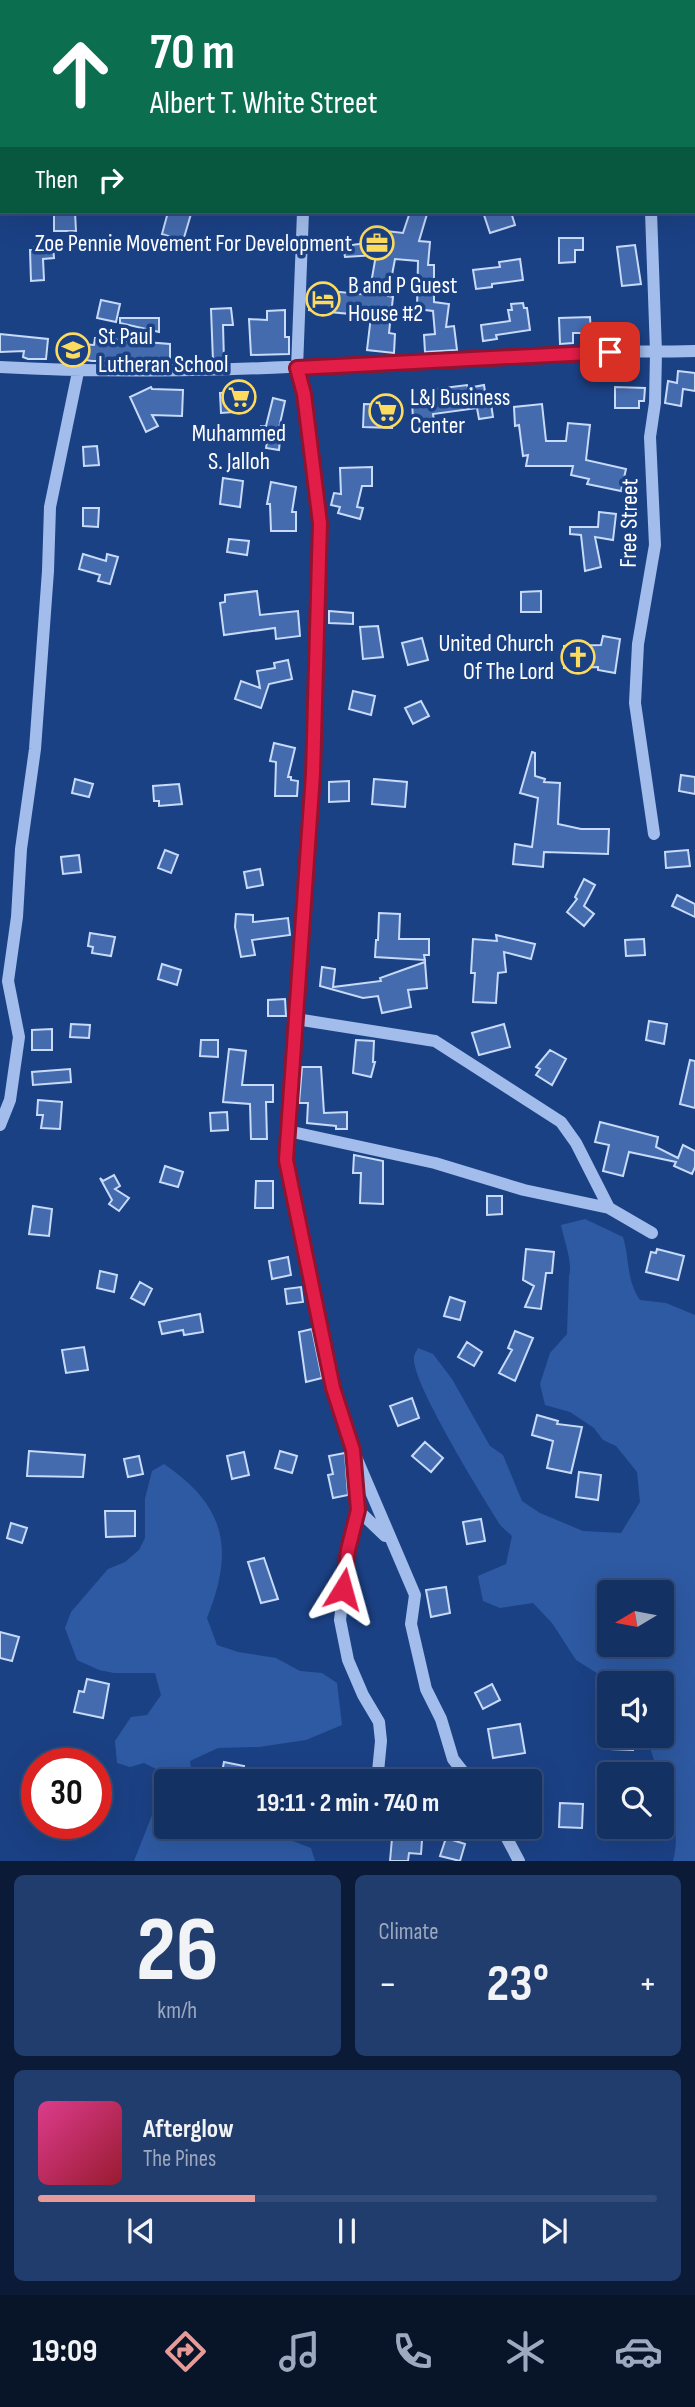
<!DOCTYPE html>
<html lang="en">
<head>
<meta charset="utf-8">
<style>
  :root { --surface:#143164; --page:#213d6d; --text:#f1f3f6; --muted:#9da9bf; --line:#334c78; --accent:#e69b98 }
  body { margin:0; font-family:"Sofia Sans Condensed",sans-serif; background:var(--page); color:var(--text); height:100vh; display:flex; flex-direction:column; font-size:26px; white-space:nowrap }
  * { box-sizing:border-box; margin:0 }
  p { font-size:23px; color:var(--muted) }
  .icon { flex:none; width:38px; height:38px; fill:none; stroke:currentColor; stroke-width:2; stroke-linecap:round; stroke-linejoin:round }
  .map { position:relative; height:1861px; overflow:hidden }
  .side { display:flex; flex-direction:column; gap:14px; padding:14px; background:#0b1b37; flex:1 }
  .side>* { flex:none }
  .top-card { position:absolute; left:0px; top:0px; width:696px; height:214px; box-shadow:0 7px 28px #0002,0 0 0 2px var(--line); background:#0b6e4f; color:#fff; overflow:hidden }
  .needle { width:46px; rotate:260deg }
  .fabs { position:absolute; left:597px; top:1580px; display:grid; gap:14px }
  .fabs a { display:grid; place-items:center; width:77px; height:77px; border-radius:7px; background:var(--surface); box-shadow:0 7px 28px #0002,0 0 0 2px var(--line); font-size:35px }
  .speed { position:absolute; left:21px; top:1748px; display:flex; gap:14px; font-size:35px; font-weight:700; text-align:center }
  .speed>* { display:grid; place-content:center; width:91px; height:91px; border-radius:50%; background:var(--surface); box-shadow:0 7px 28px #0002,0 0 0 2px var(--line); line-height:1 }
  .speed .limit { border:10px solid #d22; background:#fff; color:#111 }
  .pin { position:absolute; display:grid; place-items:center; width:60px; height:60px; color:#fff; margin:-30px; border-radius:14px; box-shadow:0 4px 10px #0006 }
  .me { position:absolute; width:77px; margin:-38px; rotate:8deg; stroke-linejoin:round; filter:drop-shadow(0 0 5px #0008) }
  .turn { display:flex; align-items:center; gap:24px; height:147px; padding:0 35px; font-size:32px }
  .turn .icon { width:91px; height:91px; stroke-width:2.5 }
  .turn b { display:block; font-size:49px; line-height:60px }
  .then { display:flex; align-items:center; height:66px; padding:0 35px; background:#0003; gap:14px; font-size:26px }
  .big { font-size:52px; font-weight:700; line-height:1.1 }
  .side .tile { flex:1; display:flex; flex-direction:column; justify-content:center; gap:10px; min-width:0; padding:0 24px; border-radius:10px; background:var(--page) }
  .side .dial { align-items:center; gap:0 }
  .dial b { font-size:91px; line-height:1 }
  .song { display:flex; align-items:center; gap:21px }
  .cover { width:84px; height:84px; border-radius:10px; background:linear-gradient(135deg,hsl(330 70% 55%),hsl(350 70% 35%)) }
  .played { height:7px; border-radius:4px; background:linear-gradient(90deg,var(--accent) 35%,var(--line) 35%) }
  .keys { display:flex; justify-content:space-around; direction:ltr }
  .heat { display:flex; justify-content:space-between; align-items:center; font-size:38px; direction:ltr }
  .side .tiles { flex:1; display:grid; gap:14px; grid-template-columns:1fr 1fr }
  .tile:last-child { grid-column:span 2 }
  .trip { position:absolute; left:154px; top:1769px; width:388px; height:70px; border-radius:7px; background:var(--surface); box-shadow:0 7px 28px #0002,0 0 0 2px var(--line); font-weight:700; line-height:70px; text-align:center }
  .tab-bar { display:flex; height:112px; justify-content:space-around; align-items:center; background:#081428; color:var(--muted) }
  .tab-bar .icon { width:49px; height:49px }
  .tab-bar .selected { color:var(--accent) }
  .tab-bar b { font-size:32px; color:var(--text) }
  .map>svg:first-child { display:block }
</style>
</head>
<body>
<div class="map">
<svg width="695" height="1861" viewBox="0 0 695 1861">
  <rect width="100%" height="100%" fill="#1b4185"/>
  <path fill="#2e5aa3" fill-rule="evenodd" d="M585,1219L623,1237C630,1260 626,1280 640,1300L666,1303L695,1315V1861H673C685,1816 656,1778 647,1736H662V1684L621,1683L608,1680L576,1660L552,1623L533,1603L500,1608L483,1601L478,1576L506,1564L512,1536L501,1526C485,1501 410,1380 414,1357C414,1354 417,1351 418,1348L433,1354L452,1379L490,1446L503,1455L522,1501L540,1513L583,1531L621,1533L640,1502L637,1472L616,1446L603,1440L594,1428L570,1412L545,1405L540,1384L550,1353L567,1334L569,1276C573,1263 564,1240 561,1225ZM609,1592H662V1645H609Z
    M164,1464C227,1507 234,1550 207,1618L217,1645L238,1652L276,1658L300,1671L322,1673L337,1683L342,1725L306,1740L259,1747L218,1748L190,1761L192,1775L198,1781L166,1782V1827H247L257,1834L280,1836L311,1848L315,1861H134L156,1805V1769L144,1763L130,1767L117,1763L115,1741L131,1717L147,1715L161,1695L155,1673H114L99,1670L77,1660L65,1628L71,1612L108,1569L125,1562L139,1550L145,1538V1499L152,1471Z"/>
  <path fill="#446bae" stroke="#c7daf8" stroke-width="2" d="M54,212H75L76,231H54Z
    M168,212L191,214L183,241L162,234Z
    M410,212L427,214L419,241L430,242L428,265H434V302L449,304L446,327L454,326L457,350L425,352L424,335L435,334L433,311L417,309L418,261L395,259L388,296L393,297L389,333L395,334L394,353L367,350L371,316L309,310L311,289L369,295L376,255L345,257L343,246L367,243L369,229L403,233Z
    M483,212H511L515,225L490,233Z
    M559,238H583V250H575V262L559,263Z
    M635,245L641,284L622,286L617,247Z
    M53,246L54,258L43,259L44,280L31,281L30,250H34V247Z
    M520,259L523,280L492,284V287L476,289L473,270L500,267L499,262Z
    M101,300L120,304L116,322L97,318Z
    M523,303L524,308H527L530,330L496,335L497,339L483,341L481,325L510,321L508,310H512L511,304Z
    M231,308L233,325H223L224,361H213L211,309Z
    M285,310V337H289V354L251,355L249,319L267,320V311Z
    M590,317L591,333H573V343L560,344L559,318Z
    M120,318H159V332L120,323Z
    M0,334L48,339L46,359H28L23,357L24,351L0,352Z
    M95,338L170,344V361L116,358V360L112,361H92L68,357V343L94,345Z
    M678,371L695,373V391L683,389L681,406L665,403L668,381L677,383Z
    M467,385L468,388L484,385L487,405L491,404L493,417L479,419L477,408L433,414L434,421L417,423L416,417L413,418L412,403L436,400L435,389Z
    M151,387L152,389L183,390L182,416L152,415L158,426L146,432L130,397Z
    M615,387L645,388L644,401H639V408H615Z
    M246,392L247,411L221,413L220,393Z
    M273,398L285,401L279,428L281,429L279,450L266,448L267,442L259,440L261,426H266Z
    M364,404L392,405V428L363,427Z
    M542,404L546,441H566L568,423L590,425L586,460L626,469L621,491L587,484L589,479L571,475L573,466H526L528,455L523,456L519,425L515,426L514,407Z
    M97,446L99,465L84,466L83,447Z
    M372,467V486H362L357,507L363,508L360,519L338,513L340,507L331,505L334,493L341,494L340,468Z
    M223,478L243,481L240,507L220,504Z
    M271,482L296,487L292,512H296V531H271L270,504H267Z
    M83,508H99L98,527L83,526Z
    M599,512L616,514L613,540L595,537L601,567L585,571L581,535L570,534V527H598Z
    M229,539L249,541L247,555L227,552Z
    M83,554L106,561L107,554L118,557L110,584L98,581L100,575L79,569Z
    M257,591L260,615L298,611L300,636L276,639L275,628L224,635L220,603L225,602V595Z
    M541,591V612H521V592Z
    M329,611L353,613V624L329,623Z
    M378,626L383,657L363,659L360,627Z
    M603,636L620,639L615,673L598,670V667L564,668V646L601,645Z
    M422,638L428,660L408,665L402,643Z
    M288,660L292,679L269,684L261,708L235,699L241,681L260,688L257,671L275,668L274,663Z
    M353,691L375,696L371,715L349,709Z
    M421,701L429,716L413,724L405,708Z
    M274,743L295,748L288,777H291V780L298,781L297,796H275L276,762L270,761Z
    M532,752L535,753V776L545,779L544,782L560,783L558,824L581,829H609L608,854L544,852L543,867L513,864L515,844L532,847L538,798L520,793Z
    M681,775L695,777V794L679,791Z
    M75,779L93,784L89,797L72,793Z
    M374,779L407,782L405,807L372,804Z
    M349,781V801L329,802V782Z
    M179,784L182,804L159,806V801H154L153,786Z
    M165,850L178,855L171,873L158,868Z
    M688,850L690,866L666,868L665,852Z
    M79,855L81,872L63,874L61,857Z
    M260,869L263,885L247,888L244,872Z
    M584,879L595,885L584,906L594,914L584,926L567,912L577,899L575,897Z
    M677,895L695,904V917L672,906Z
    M379,913L400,914L399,939H429V955H424L425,960L375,957L376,940H378Z
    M236,914L253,915V922L288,918L290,935L252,940L255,955L241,957L235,927Z
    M90,933L115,937L111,956L92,953L93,947L88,946Z
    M496,935L535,944L531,959L504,952L506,972L498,973L496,1003L473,1002L475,973H471L473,939L497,941Z
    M644,939L645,955L626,956L625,940Z
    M425,962L427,988L408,990L411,1007L382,1013L378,996L363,998L320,986L322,967L335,969L333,987L381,981L380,978Z
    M162,964L181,970L177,985L158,979Z
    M285,999L286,1016H268V1000Z
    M649,1021L667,1024L664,1044L646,1040Z
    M71,1024L90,1025L89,1038L70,1037Z
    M504,1024L510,1047L479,1055L472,1033Z
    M52,1029V1050H32V1030Z
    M201,1040H218V1057L200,1056Z
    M356,1040L374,1041L373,1062H375L371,1077L353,1073Z
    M229,1049L246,1051L242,1085H273V1102H266L267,1139H251L250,1104L223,1102Z
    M550,1050L566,1059L552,1085L536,1075L540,1069L536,1067Z
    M690,1060L695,1061V1108L680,1104Z
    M302,1067H321L324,1113L347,1112V1129H336V1126L307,1123L308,1103H299Z
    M70,1069L71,1082L33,1085L32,1072Z
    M38,1100L62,1102L60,1129L41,1128L43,1115H37Z
    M227,1112L228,1130L211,1131L210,1113Z
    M600,1122L658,1137L656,1147L678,1158L683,1145L695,1151V1167L692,1174L674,1166L676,1162L629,1152L623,1176L603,1171L609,1145L595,1142Z
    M354,1155L383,1161V1204L360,1203L361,1173H353Z
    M165,1166L183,1172L178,1187L160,1182Z
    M114,1175L120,1186L115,1189L129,1198L119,1211L109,1204L112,1200L100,1178L103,1181Z
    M256,1181H273V1208H255Z
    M487,1196H502V1214L487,1215Z
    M33,1206L52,1209L49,1236L29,1234Z
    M526,1249L554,1252L552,1273H546L541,1309L525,1307L534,1286L523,1280Z
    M657,1249L684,1256L678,1280L646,1272L651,1252L656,1253Z
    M288,1257L291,1275L272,1279L269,1261Z
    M100,1271L117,1275L114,1292L97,1288Z
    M140,1282L152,1289L144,1305L131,1298Z
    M301,1287L303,1302L287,1304L285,1289Z
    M450,1297L465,1302L460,1320L444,1316Z
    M200,1314L203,1332L184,1335L183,1330L162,1334L159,1322Z
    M312,1329L322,1378L306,1382L299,1332Z
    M515,1331L533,1338L515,1381L499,1373L512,1350L508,1348Z
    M467,1342L482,1352L474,1366L458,1357Z
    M84,1347L88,1370L66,1373L62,1350Z
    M412,1398L419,1418L398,1426L390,1406Z
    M537,1415L558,1421L557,1424L582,1427L571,1473L547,1468L553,1441L532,1435Z
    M425,1442L443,1458L431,1472L412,1456Z
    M29,1451L85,1455L83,1477L27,1476Z
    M280,1451L297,1456L292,1473L275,1468Z
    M244,1452L249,1475L232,1479L227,1456Z
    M345,1453L348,1495L333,1498L328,1475L333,1474L329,1456Z
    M139,1456L143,1474L128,1477L124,1459Z
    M579,1472L601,1475L598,1500L576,1497Z
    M105,1511H135V1536L106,1537Z
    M481,1519L485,1541L467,1544L463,1522Z
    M11,1523L27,1528L22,1543L7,1538Z
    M264,1558L278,1599L261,1603L248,1562Z
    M446,1587L450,1613L431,1617L426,1590Z
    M0,1632L19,1637L12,1661L0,1658Z
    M87,1679L109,1684L103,1718L74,1712L79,1691L84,1692Z
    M492,1684L500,1700L483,1709L475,1693Z
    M520,1724L525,1753L493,1758L488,1729Z
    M610,1736H633V1750L610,1749Z
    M224,1762L244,1766L241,1782H220Z
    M560,1803L583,1804L582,1828L559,1827Z
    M393,1827H423L421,1854L409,1853L408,1861H390Z
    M446,1838L465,1844L460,1861L440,1856Z"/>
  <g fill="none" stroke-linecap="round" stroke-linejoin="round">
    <path stroke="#a2bdeb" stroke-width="12" d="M644,0V2
      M311,2V0
      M303,212L297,368L304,394L319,523L313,773L286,1161L333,1388L353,1450L415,1595L411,1624L426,1689L441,1719L453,1759L471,1782
      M651,212L656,352L655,403L650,437L655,545L638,644L635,703L654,834
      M0,367C195,378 389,361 584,352C621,351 658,352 695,351
      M296,1019L435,1041L561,1122L576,1143L609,1208
      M0,1125L10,1100L19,1037L8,981L17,917L21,849L35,749L48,571L50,507L78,372
      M288,1131L435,1163L524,1190L609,1208L652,1233
      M353,1460L358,1510L348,1550L340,1620L348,1660L363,1695L379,1722L381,1741L377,1782
      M358,1510L385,1536
      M501,1827L519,1861"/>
  </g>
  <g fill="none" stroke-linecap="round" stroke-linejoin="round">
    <defs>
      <path id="route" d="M343,1589L348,1550L358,1510L353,1450L333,1388L286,1160L313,774L320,523L304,394L297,368L610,352"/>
    </defs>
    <use href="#route" stroke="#92132f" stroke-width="18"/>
    <use href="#route" stroke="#e11d48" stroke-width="12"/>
  </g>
  <defs>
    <symbol id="office-ring" viewBox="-11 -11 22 22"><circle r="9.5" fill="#1b4185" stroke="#fddb5f" stroke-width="1.5"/><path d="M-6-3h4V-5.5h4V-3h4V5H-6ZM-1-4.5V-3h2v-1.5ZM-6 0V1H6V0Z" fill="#fddb5f"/></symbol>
    <symbol id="hotel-ring" viewBox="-11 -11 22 22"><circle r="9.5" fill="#1b4185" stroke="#fddb5f" stroke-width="1.5"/><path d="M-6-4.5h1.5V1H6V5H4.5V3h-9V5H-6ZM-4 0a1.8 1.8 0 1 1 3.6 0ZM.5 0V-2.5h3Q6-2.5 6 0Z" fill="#fddb5f"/></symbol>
    <symbol id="school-ring" viewBox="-11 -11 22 22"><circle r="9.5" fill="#1b4185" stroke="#fddb5f" stroke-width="1.5"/><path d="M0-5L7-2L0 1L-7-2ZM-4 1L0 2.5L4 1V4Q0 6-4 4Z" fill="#fddb5f"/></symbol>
    <symbol id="supermarket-ring" viewBox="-11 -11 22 22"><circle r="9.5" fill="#1b4185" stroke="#fddb5f" stroke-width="1.5"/><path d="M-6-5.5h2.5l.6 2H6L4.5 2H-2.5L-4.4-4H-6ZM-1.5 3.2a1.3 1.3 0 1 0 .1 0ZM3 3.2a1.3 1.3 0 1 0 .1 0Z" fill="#fddb5f"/></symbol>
    <symbol id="church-ring" viewBox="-11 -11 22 22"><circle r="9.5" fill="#1b4185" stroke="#fddb5f" stroke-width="1.5"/><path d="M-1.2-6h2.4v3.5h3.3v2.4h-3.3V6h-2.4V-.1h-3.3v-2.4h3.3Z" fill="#fddb5f"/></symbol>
  </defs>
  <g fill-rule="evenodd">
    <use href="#office-ring" x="358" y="224" width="38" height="38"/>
    <use href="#hotel-ring" x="304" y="280" width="38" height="38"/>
    <use href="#school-ring" x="54" y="331" width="38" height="38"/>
    <use href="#supermarket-ring" x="220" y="378" width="38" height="38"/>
    <use href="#supermarket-ring" x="367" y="392" width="38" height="38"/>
    <use href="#church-ring" x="559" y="638" width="38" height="38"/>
  </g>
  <g text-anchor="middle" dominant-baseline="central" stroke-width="7" stroke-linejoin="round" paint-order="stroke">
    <g font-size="24" fill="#fff" stroke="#1b4185" text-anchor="start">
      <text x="352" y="243" text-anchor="end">Zoe Pennie Movement For Development</text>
      <text x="348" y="285">B and P Guest<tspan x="348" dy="28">House #2</tspan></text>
      <text x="98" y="336">St Paul<tspan x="98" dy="28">Lutheran School</tspan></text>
      <text x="410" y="397">L&amp;J Business<tspan x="410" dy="28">Center</tspan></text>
      <text x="239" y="433" text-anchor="middle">Muhammed<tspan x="239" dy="28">S. Jalloh</tspan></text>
      <text x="554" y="643" text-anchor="end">United Church<tspan x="554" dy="28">Of The Lord</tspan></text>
    </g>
    <g font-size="24" fill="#fff" stroke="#1b4185">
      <text transform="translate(629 523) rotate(-89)">Free Street</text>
    </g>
  </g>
</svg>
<div class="fabs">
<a><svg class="needle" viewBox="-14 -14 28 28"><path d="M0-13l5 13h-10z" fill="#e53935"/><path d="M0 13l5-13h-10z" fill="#9da9bf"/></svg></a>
<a><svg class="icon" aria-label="sound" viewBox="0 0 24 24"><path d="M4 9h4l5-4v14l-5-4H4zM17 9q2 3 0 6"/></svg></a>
<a><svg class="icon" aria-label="search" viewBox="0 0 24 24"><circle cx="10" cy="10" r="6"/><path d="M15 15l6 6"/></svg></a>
</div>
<div class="speed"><div class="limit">30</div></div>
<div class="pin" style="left:610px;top:352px;background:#d93025"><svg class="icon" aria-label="arrive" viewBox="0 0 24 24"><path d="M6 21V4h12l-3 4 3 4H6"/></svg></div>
<svg class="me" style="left:343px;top:1589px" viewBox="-20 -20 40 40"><path d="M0-17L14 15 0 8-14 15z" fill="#e11d48" stroke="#fff" stroke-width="4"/></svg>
<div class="trip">19:11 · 2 min · 740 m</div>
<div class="top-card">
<div class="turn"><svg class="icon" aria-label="ahead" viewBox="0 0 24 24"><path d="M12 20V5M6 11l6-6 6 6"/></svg><div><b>70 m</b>Albert T. White Street</div></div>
<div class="then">Then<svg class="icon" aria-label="right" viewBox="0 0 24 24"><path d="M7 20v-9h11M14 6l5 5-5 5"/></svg></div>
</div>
</div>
<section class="side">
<div class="tiles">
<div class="tile dial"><b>26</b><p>km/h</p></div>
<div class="tile"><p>Climate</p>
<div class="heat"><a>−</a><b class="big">23°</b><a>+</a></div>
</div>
<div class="tile">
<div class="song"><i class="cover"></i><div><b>Afterglow</b><p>The Pines</p></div></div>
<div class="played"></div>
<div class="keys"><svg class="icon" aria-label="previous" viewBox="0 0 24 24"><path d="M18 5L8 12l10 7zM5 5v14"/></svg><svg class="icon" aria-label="pause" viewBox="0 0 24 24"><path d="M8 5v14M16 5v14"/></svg><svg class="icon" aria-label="next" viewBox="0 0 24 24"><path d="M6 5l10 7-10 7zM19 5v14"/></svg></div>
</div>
</div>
</section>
<nav class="tab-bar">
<b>19:09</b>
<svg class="icon selected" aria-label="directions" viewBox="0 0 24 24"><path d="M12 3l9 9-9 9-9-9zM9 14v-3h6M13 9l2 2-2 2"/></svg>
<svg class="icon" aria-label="music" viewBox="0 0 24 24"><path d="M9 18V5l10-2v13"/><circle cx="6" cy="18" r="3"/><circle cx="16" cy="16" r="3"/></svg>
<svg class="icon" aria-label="phone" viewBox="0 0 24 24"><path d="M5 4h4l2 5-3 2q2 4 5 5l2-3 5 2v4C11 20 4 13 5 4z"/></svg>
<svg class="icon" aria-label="climate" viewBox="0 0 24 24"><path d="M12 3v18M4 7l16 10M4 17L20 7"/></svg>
<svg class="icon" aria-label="car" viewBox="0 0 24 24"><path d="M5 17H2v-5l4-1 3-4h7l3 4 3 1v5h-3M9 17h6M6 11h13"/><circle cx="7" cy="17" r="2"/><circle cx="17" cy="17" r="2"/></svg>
</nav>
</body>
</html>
